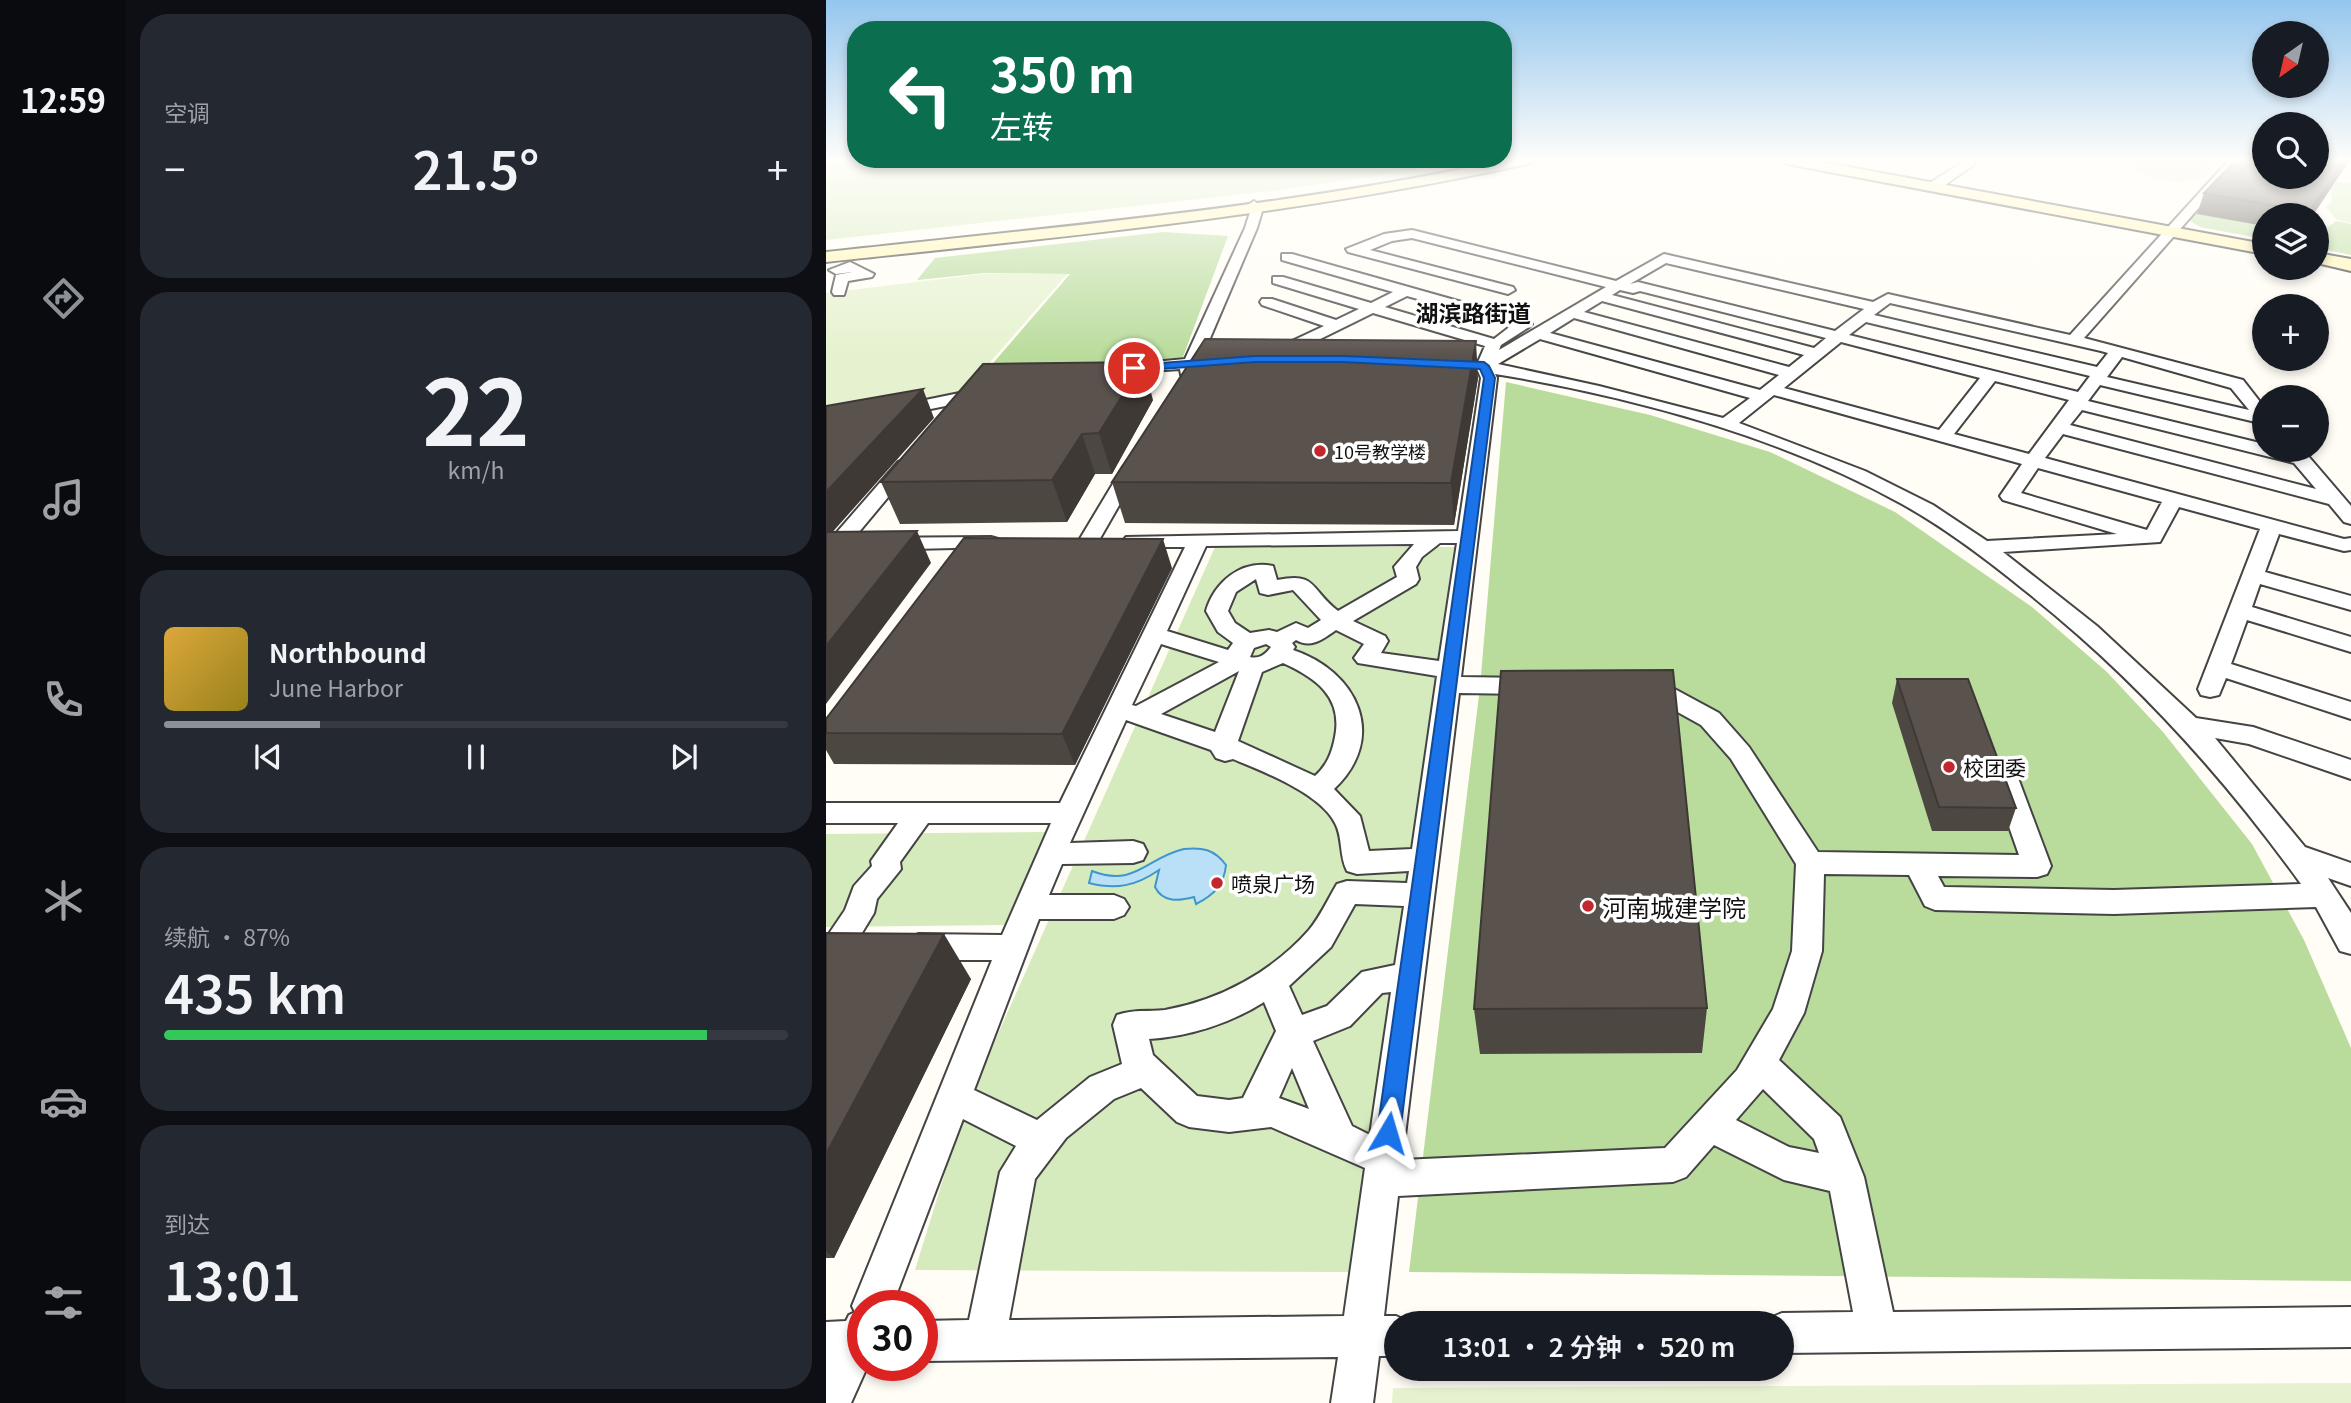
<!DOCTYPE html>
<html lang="zh">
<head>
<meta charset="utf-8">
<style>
  :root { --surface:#171b24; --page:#242831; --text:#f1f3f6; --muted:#9ea1a6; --line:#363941; --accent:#8c9099 }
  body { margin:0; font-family:Georgia,"Noto Sans SC",serif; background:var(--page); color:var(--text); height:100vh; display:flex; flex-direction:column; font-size:26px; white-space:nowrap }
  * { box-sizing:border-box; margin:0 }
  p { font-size:23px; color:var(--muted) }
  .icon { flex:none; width:38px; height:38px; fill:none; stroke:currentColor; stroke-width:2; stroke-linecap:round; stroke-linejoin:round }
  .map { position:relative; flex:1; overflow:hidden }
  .drawer { display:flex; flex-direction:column; gap:14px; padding:14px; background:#0d0f14; width:700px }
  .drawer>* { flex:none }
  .banner { position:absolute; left:21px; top:21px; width:665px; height:147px; border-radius:28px; box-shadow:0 4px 10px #0003; background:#0b6e4f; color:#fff; overflow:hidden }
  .needle { width:46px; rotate:214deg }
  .fabs { position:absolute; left:1426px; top:21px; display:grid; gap:14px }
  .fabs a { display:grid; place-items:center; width:77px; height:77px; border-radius:50%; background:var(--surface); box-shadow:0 4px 10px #0003; font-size:35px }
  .speed { position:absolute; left:21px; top:1290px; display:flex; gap:14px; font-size:35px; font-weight:700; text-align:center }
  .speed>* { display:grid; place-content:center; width:91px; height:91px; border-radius:50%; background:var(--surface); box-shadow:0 4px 10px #0003; line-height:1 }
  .speed .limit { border:10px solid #d22; background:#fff; color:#111 }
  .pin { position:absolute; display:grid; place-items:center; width:60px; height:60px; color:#fff; margin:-30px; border:4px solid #fff; border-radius:50%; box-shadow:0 2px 7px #0007 }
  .me { position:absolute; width:77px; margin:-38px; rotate:7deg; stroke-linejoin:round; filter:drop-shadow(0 0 5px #0008) }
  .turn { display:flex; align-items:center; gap:24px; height:147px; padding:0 28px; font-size:32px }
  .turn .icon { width:91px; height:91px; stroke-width:2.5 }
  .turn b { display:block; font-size:49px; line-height:60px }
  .big { font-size:52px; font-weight:600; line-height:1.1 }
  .drawer .card { flex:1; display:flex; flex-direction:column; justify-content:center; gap:10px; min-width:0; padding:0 24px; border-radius:28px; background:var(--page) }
  .drawer .dial { align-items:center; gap:0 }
  .dial b { font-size:91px; line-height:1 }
  .song { display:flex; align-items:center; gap:21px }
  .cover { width:84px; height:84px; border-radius:10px; background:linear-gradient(135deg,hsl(40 70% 55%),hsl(50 70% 35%)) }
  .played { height:7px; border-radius:4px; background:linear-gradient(90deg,var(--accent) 25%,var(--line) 25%) }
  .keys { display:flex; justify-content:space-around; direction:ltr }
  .heat { display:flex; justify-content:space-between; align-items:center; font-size:38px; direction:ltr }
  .charge { height:10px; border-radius:5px; background:linear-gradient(90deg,#34c759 87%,var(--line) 0) }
  .trip { position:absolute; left:558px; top:1311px; width:410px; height:70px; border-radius:35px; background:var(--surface); box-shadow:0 4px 10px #0003; font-weight:600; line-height:70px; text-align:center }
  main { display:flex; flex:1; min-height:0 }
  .dock { display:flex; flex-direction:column; width:126px; justify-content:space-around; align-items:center; background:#090b0e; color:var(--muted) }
  .dock .icon { width:49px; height:49px }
  .dock .current { color:var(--accent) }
  .dock b { font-size:32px; color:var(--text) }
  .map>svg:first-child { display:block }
</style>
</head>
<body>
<main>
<nav class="dock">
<b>12:59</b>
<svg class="icon current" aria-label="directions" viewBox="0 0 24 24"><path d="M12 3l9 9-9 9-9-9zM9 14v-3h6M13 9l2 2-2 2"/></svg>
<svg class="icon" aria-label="music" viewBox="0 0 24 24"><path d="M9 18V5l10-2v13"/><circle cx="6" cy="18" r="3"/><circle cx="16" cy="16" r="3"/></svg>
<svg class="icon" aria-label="phone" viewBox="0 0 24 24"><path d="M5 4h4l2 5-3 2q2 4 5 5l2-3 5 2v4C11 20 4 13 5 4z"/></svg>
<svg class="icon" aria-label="climate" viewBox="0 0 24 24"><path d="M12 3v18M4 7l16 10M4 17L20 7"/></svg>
<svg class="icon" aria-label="car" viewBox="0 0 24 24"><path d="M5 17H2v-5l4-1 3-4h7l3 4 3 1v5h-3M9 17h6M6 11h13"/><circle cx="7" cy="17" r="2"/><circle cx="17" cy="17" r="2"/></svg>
<svg class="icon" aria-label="filters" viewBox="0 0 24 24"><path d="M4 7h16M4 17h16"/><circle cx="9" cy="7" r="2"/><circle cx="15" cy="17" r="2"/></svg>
</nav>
<section class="drawer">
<div class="card"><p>空调</p>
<div class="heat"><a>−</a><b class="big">21.5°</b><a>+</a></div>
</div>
<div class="card dial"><b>22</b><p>km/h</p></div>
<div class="card">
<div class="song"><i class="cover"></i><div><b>Northbound</b><p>June Harbor</p></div></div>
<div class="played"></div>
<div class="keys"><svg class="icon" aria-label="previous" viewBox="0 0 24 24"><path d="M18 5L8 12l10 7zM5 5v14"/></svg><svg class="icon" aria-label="pause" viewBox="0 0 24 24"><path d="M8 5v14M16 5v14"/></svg><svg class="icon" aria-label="next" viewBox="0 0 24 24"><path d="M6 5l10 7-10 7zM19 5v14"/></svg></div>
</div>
<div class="card"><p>续航 · 87%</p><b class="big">435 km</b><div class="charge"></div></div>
<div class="card"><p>到达</p><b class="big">13:01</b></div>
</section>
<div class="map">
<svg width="1525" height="1403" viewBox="0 0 1525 1403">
  <rect width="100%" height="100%" fill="#fffdf5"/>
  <path fill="#d5ebbd" d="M0,160H630L604,167L454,190L0,240Z
    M1510,182L1525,183V223L1511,220L1500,207L1506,202L1505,188Z
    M389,547H635L524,1272L89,1270L139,1108Z
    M221,832L178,925L0,927V834Z"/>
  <path fill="#b9dc9c" d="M1368,213L1438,226V239L1374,227L1364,221Z
    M1510,221L1525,224V255L1491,248V237L1495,238L1501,228Z
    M337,232L402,236L357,357L240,372L143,391L244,274L159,273L91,280L109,258Z
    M680,382L824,415L944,452L1069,512L1206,607L1281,672L1337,732L1426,844L1478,940L1525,1048V1281L583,1272L654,687Z"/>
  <path fill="#e6f2cf" d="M1308,160H1394L1376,179C1354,184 1319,183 1303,164Z
    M157,274H241L138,392L0,424V293Z
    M1525,1383V1403H566L567,1388Z"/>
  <path fill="#b9e0f7" stroke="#3f96cf" stroke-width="2" d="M358,849C376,847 388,849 400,865C398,885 388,895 370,904L368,897C353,901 337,903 329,887L333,870C310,886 290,890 263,883L266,871C309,888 321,857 358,849Z"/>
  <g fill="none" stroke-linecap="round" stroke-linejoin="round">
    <defs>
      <path id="minor" d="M1403,160H1415L1258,338L1417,380L1438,407V424L1274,385L1262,401L1438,444V450H1477L1525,506V524L1518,522L1503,504L1237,434L1219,458L1518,539L1525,538V550L1518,551L1453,534L1439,572L1525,596V610L1434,584L1426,607L1525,637V652L1421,620L1405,664L1525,702V719L1400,678L1393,695L1384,697L1375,695L1372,689L1434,529L1353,507L1334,542L1177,552L1271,626L1370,718L1427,727L1525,760V779L1423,744L1389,738L1479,847L1525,863V886L1502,878L1525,913V954L1514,951L1490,907L1288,914L1109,910L1099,906L1083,875L998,874L996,951L978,1013L953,1060L1014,1117L1038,1177L1067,1312L1525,1307V1347L956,1353V1323H940L942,1319L956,1313L1027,1312L1004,1191L958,1180L888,1145L860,1177L847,1182L572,1196L558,1316H570L585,1323H570V1356H553L547,1403H505L512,1357L96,1361V1321L143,1320L174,1172L190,1146L137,1119L66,1306H37V1365H42L25,1403H0V1322L20,1321L23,1315L29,1312L26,1306L166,960H93L82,956L78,947L82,938L93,934L176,935L225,823H102L74,862L75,869L51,899L48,913L22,956L11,960L0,956V938L19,910L28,886L46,866L45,861L72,823H0V803H234L359,547H307L300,545L297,541L300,537L632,531L655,378L652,371L618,368L610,363L618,358L652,362L659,346L547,313L478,347L467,361H455L453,358L466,341L498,326L436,305L434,302L436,299H446L510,320L533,309L447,283V277H457L545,303L567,292L456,260V254H466L703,321L706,324L703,327L675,345L673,350L780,287L586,238L566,241L544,250L687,287L689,290L682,294L522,252L520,249L558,234L586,230L790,281L838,254L1047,302L1062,294L1244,335ZM840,263L1038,309L1009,331L812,282L804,284ZM794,290L807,293L814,291L1000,338L988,348L786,295ZM581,296L686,325L668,339L559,307ZM776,301L978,355L963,367L758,312ZM1064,303L1275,351L1282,353L1271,367L1048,315ZM748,318L953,375L934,390L724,333ZM1040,322L1264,376L1252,392L1023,335ZM714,339L924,398L897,418L773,386L672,364ZM1015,342L1154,378L1113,430L958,388ZM1296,357L1405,388L1423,410L1281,377ZM669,374C805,396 956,437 1076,504C1119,528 1159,558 1197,589C1305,674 1395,773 1475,884L1288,890L1118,887L1112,876L1211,877L1221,874L1225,866L1192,778L1188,771L1179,769L1170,771L1166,778L1193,855L992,852L923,747L893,713L843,686L820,682L811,684L808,690L811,696L828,699L875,725L905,759L970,864L966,951L947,1009L911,1070L839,1148L576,1160L633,693L707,694L716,692L719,686L716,680L707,678L635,677L671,378ZM1169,381L1243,400L1203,454L1128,434ZM948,395L1196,464L1174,496L1177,500L1291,534L1161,541L1107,505L1039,471L913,423ZM1256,410L1468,463L1490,489L1244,425ZM1212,468L1336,502L1321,530L1195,493ZM614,543H631L613,661L555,653L562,641L559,636L527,621L590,584L593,579L590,567L596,557ZM588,544L568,567L571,577L512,611C483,588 491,572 451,580L447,566C415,559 388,583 380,611L392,632L407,643L402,650L341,631L380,546ZM430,579L434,593L442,595L467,590L495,620L482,628L470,623L451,632L443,630L424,633L409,623L402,611L410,592ZM510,630L538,644L528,658L532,663L611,676L586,849L543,851L534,816L508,789C563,737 531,671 467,650L469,647L466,643L470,640C485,649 497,639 510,630ZM335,644L393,662L310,706L306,705ZM440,644L445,647C439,655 433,659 424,657L428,648ZM457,663C490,678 517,697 509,737C506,753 501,765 489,776L412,741L436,672ZM413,671L389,732L335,714ZM300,720L385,750L390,758L399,761L407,759C436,771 494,793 509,823C517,837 513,856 521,871L531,874L583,871L581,883L521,881L511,884C502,899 494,917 483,930C446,972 394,1000 339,1010C323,1012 308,1009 291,1015L287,1025L296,1064L264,1077L211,1120L148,1090L213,919H288L298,915L303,907L298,899L288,895H223L236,864L307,863L317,860L321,852L317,844L307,841L244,843ZM529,904L578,906L569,965L536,972L501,1006L476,1015L463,986L505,947ZM565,992L544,1135L526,1126L487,1041L524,1026L556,993ZM438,1002L450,1031L417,1098L403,1100L371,1096L327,1055L323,1039C362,1037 405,1023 438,1002ZM466,1068L483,1109L453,1098ZM315,1088L351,1122L363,1127L403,1132L445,1127L539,1168L518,1316L183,1320L209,1179L240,1138L288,1099ZM937,1089L988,1139L993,1153L963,1147L910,1120Z
        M428,201L437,208L431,228L376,357L396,355L404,360L402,363L371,367L367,375H355L354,369L280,374L278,371L286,366L359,359L419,228L425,209L422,205Z
        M24,262L48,274L46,277L22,281L18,295H8L6,292L10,275L26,272L10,274L3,270Z
        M158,388L166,393L164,397L70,416L61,411L70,406Z
        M79,460L88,466L28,538L165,537L172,539L175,543L172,547L0,551V539H5L72,462Z
        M306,461L315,467L272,542L269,546H255L252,542L297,467Z"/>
      <path id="tertiary" d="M1139,160H1155L1112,190H1102V184Z"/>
      <path id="secondary" d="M680,160H708L701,164C470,215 235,237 0,262V252C228,227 456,208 680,160Z
        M954,160H985L1438,244V254L961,164Z
        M1491,253L1525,259V271L1491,263Z"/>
    </defs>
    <use href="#minor" stroke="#444" stroke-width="4"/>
    <use href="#tertiary" stroke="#444" stroke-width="3"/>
    <use href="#secondary" stroke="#333" stroke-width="4"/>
    <use href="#minor" fill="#fff" fill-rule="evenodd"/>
    <use href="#tertiary" fill="#fff" fill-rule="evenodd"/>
    <use href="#secondary" fill="#fff6b0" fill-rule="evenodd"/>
  </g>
  <path fill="#4d4742" d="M1522,163L1487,215H1438V226L1371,214L1378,193Z
    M652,378L628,525L299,523L286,482Z
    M327,400L286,474H269L241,522L74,524L55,482Z
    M346,568L249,765L8,764L0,750V719Z
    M1071,679L1190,808L1182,831H1106L1066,703Z
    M0,933L145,979L8,1258H0Z
    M881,1008L876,1053L654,1054L648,1009Z"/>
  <path fill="#3f3936" d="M1519,160H1523L1487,215H1482Z
    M650,341L652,378L628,525L625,483Z
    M317,362L327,400L286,474L273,433Z
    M97,389L108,418L3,536L0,537V492Z
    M256,434L269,474L241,522L226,480Z
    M91,531L105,563L0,704V646Z
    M337,539L346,568L249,765L236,734Z
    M118,934L145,979L8,1258L0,1251V1154Z"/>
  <path fill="#5a524d" stroke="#3f3936" stroke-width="2" d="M1410,160H1438V177H1491V160H1519L1483,212L1378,193Z
    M379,339L650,341L625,483L286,482Z
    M317,362L273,433L256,434L226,480L55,482L157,364Z
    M97,389L0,492V406Z
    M91,531L0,646V532Z
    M138,538L337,539L236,734L0,733V719Z
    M847,670L881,1008L648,1009L675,671Z
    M1071,679H1142L1190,808L1113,807Z
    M0,933L118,934L0,1154Z"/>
  <linearGradient id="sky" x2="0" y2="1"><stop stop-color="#95c6ee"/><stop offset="0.45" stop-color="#fffefa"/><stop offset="1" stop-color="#fffefa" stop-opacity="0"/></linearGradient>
  <rect width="1525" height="356" fill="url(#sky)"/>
  <path fill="#1a73e8" stroke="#114b97" stroke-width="2" d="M429,356H517L658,362L663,366L669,378L574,1133L571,1141L562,1144L554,1141L551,1133L658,378L654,369L517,362H429L308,371L303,368L308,365Z"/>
  <g fill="#c4262e" stroke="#fff" stroke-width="2.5">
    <circle cx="494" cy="451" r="7"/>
    <circle cx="1123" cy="767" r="7"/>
    <circle cx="391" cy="883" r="7"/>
    <circle cx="762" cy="906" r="7"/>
  </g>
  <g text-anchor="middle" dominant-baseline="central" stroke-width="7" stroke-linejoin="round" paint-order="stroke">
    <g font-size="18" fill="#111" stroke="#fff" text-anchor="start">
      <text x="508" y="451">10号教学楼</text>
    </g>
    <g font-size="21" fill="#111" stroke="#fff" text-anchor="start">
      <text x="1137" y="767">校团委</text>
      <text x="405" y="883">喷泉广场</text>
    </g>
    <g font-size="23" font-weight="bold" fill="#111" stroke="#fff">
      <text x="647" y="312">湖滨路街道</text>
    </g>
    <g font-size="24" fill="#111" stroke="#fff" text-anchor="start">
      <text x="776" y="906">河南城建学院</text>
    </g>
  </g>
</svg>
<div class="fabs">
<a><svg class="needle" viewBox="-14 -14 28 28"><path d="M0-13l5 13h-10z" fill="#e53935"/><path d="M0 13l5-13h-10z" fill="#9ea1a6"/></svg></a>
<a><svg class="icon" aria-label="search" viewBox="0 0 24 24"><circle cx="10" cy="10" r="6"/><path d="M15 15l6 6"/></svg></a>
<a><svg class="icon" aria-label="layers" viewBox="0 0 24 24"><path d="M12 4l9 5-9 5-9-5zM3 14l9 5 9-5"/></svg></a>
<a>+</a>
<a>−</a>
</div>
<div class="speed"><div class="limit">30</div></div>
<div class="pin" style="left:308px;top:368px;background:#d93025"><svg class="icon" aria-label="arrive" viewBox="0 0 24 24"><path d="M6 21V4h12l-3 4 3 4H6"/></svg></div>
<svg class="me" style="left:562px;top:1133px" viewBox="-20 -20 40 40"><path d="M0-17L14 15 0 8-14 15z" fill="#1a73e8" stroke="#fff" stroke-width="4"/></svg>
<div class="trip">13:01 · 2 分钟 · 520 m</div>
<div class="banner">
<div class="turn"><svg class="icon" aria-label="left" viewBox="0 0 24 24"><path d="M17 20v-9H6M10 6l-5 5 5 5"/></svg><div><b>350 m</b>左转</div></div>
</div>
</div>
</main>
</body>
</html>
